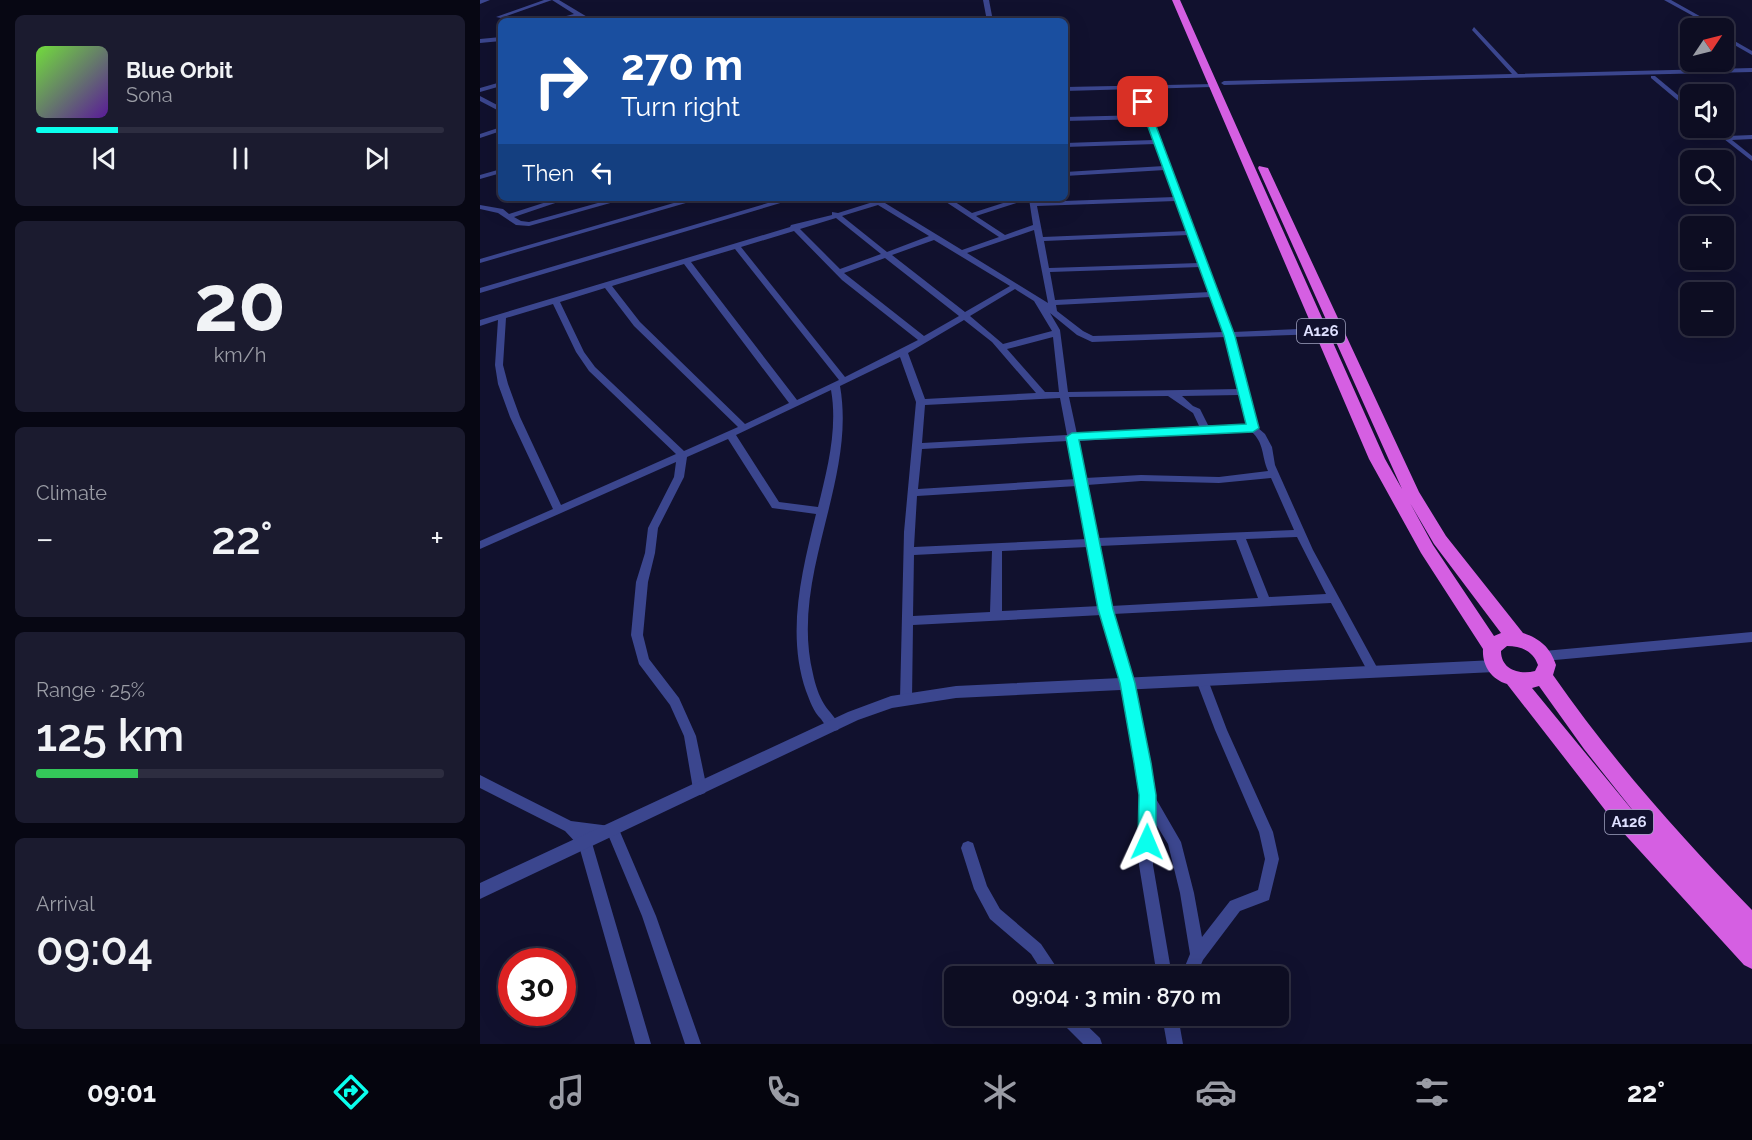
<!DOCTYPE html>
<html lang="en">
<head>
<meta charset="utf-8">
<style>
  :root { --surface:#0d0d22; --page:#1b1b2f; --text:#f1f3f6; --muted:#9a9ca5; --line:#2d2d40; --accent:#0affed }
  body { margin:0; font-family:Raleway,sans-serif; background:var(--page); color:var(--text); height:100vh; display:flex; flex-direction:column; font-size:22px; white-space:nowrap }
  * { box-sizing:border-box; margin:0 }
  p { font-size:20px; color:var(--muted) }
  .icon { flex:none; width:33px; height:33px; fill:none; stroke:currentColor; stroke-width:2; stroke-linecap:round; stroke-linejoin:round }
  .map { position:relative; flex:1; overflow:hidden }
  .panel { display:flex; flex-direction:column; gap:15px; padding:15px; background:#070713; width:480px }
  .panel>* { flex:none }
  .hud { position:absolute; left:18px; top:18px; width:570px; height:183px; border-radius:9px; box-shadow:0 6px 24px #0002,0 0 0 2px var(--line); background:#1a4fa0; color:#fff; overflow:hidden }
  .needle { width:39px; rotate:55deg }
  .buttons { position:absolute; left:1200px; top:18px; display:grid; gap:12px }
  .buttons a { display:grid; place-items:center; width:54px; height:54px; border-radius:9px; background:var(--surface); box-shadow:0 6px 24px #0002,0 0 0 2px var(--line); font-size:30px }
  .speed { position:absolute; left:18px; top:948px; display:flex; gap:12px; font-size:30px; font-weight:700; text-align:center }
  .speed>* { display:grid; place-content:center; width:78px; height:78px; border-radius:50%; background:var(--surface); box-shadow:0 6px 24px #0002,0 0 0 2px var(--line); line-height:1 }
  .speed .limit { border:9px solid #d22; background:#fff; color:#111 }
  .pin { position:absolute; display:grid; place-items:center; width:51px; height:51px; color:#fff; margin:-26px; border-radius:12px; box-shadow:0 3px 9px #0006 }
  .me { position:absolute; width:66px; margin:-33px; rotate:1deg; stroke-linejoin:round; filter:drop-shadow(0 0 4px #0008) }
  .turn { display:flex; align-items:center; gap:21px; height:126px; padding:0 24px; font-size:27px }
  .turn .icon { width:78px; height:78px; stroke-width:2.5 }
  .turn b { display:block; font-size:42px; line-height:51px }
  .then { display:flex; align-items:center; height:57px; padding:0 24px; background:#0003; gap:12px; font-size:22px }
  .big { font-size:45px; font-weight:600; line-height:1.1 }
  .panel .tile { flex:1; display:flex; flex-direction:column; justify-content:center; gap:9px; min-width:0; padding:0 21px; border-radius:9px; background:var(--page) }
  .panel .dial { align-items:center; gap:0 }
  .dial b { font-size:78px; line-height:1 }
  .song { display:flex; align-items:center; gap:18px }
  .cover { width:72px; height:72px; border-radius:9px; background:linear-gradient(135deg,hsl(100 70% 55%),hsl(270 70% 35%)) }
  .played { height:6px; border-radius:3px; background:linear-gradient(90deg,var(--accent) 20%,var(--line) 20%) }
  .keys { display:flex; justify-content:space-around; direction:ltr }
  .heat { display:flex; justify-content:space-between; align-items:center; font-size:33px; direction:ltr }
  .charge { height:9px; border-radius:4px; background:linear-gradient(90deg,#34c759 25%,var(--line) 0) }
  .trip { position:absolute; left:464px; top:966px; width:345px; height:60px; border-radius:9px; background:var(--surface); box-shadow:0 6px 24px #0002,0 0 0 2px var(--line); font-weight:600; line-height:60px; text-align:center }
  .menu { display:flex; height:96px; justify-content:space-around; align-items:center; background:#05050e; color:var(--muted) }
  .menu .icon { width:42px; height:42px }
  .menu .selected { color:var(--accent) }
  .menu b { font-size:27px; color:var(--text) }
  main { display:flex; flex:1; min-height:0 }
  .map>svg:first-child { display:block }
</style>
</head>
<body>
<main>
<section class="panel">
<div class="tile">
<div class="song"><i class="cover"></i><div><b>Blue Orbit</b><p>Sona</p></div></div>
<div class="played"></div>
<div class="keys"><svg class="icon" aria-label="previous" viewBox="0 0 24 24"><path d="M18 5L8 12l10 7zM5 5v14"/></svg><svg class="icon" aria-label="pause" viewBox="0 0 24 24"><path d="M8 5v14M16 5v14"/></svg><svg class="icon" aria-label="next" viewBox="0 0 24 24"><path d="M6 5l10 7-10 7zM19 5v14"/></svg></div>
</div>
<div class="tile dial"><b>20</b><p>km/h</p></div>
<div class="tile"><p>Climate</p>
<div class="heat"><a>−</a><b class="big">22°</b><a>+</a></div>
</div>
<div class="tile"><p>Range · 25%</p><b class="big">125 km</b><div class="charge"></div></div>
<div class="tile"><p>Arrival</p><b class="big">09:04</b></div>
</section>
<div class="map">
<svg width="1272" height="1044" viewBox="0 0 1272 1044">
  <rect width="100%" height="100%" fill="#11112e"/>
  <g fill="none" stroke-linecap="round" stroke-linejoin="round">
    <path fill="#3b468e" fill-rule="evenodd" d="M0,0H10L0,4Z
      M64,0H72L21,18L16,17Z
      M72,0H79L114,21H107L98,16L77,21H67L94,14Z
      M503,0H509L513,21H507Z
      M1184,0H1191L1241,28H1235Z
      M994,27L1038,74L1272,68V72L744,85L741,83L744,81L1032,74L992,30Z
      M1244,35L1272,51V55L1244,39Z
      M21,37V41L0,43V39Z
      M1171,76H1175L1210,105V110L1208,109L1171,78Z
      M21,82V86L0,92V88Z
      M734,84V86L732,87L661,89L753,332L841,328L845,331L841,334L754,337L777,427L785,434L792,447L795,465L833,550L899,671L897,674L893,676L889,674L851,603L633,614L654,683L675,797L701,842L714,893L722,937L750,901L778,890L785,859L779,832L735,730L716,680L718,676L722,675L726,676L728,680L747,730L793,832L799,859L789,900L760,911L723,960L716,976H701L710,954L700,893L688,844L674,821L673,865L692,976H677L659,865L661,795L642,683L622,615L433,625L432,699L430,703L426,704L422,703L420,699L424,532L436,402L420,357L360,386C377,481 309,576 333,674C335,684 339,696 344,704C349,712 356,718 360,726L358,730C349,733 346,726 341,719C333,711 330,701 326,691C306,633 322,571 336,514L292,508L248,439L207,457L204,477L178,528L175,553L168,582L163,635L169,659L199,698L216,736L227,789L225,793L220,795L215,793L213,789L204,736L190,705L159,664L151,635L156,582L165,553L168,528L194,477L196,462L0,549V541L73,509L30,417L18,384L15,365L18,320L0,326V320L310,227L311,225L352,215V212L358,213L393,202L387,198H396L400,200L407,198H419L405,203L482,250L519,237L460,198H469L492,213L539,198H556V202L695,197L685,170L585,176V172L684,166L676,144L585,147V143L674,140L666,119L585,121V117L665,115L655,89L585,91V87ZM549,199L553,225L525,235L496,216ZM696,201L707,231L563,237L557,206ZM398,205L449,236L407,252L362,216ZM356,218L401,254L360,269L320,229ZM554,230L568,303L487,253ZM314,231L362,280L438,340L365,377L261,247ZM709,235L719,263L569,268L564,241ZM454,240L530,286L485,312L412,255ZM255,249L359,380L317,400L211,262ZM405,258L479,316L444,336L364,273ZM204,264L309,403L265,424L160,322L132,286ZM721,267L730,292L575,300L570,272ZM125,288L154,326L258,427L204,451L115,367L104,352L80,302ZM535,289L554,301L572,331L523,344L490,316ZM731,297L744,332L613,336L603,331L577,311L576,305ZM73,304L96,352L109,371L196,454L81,505L40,417L28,384L23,365L26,318ZM570,313L597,335L612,342L746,337L759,389L588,392L580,330ZM484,320L512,342L556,393L445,399L428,353ZM573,337L579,392H565L527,349ZM351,390C358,429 347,470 338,507L299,502L256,435ZM760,395L768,425L738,427L728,425L720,409L713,406L702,396ZM688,396L713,413L720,428L597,434L589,397ZM580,398L587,435L442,443L445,405ZM771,431C785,444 781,455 788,471L739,477L661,475L605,478L598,441ZM588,441L596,479L438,489L442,449ZM791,478L814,530L618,538L607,485L661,481L739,483ZM597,486L607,539L434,547L437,496ZM817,537L846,594L789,597L766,539ZM756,540L778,598L631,606L619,546ZM608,547L620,606L522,611V551ZM512,551L510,612L433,616L434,555Z
      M0,96L21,107V112L0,101Z
      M21,127V131L0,138V134Z
      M1230,128H1236L1247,136L1272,135V139L1252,140L1272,156V161Z
      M21,169V173L0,179V175Z
      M36,198H69L65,200H40Z
      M79,198H90L34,217L41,221L49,222L136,198H148L49,226L36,225L18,213L0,209V205L23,209L29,214Z
      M211,198H223L0,263V259Z
      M305,198H317L0,293V288Z
      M0,775L91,821L138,827L176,916L221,1044H205L162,916L129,837L106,835L112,843L171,1044H155L99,846L85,831L0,788Z
      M488,841L493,843L507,886L520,909L561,944L579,971L581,976H565L551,954L510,919L494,889L481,848L483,843Z
      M579,1016H597L620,1038L622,1044H603L581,1022Z
      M682,1016H698L703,1044H687Z"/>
    <path fill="#3b468e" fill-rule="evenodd" d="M1272,632V642L1064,661L1059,660L1057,656L1059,652L1064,651Z
      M1015,660L1020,662L1022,666L1020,670L1015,672L476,698L412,708L378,720L0,899V883L368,712L411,696L476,686Z"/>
    <path fill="#d55fe2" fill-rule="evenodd" d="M692,0H700L905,459L922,489L778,168L779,166L788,168L939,492L966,536L1043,633C1060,639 1070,647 1076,665L1073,675C1132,760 1200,836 1272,910V969L1264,965L1139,828L1027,684C1011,679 1002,665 1003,649L941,553L889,459ZM930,503L954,544L1021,633L1014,636L953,545ZM1027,646C1041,646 1053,651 1058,665L1055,671C1040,675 1021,670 1021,651ZM1059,686L1104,749L1162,822L1052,688Z"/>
  </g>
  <path fill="#0affed" stroke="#06a69a" stroke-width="1.5" d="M663,100L667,102L755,336L779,428L773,432L599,440L633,609L655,683L671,763L676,795V842L673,848L667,851L660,848L658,842L659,795L654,763L640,683L618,609L586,437L592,433L766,424L744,336L659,102Z"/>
  <g text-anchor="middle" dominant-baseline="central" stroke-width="6" stroke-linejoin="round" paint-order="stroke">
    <g fill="#11112e" stroke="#a0a2c0" stroke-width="1.5">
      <rect x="817" y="319" width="48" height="24" rx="4.5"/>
      <rect x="1125" y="810" width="48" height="24" rx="4.5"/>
    </g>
    <g font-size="15" font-weight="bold" fill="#dee0ff">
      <text x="841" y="331">A126</text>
      <text x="1149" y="822">A126</text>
    </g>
  </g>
</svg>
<div class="buttons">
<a><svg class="needle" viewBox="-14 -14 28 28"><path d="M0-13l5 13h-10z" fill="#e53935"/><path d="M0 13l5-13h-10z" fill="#9a9ca5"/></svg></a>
<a><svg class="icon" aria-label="sound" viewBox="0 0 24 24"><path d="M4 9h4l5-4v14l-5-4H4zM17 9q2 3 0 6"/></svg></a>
<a><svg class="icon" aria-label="search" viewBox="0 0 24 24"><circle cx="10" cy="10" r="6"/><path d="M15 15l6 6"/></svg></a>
<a>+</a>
<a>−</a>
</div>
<div class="speed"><div class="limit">30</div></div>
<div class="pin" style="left:663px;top:102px;background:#d93025"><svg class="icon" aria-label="arrive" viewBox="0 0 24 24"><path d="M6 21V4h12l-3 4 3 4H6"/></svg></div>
<svg class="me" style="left:667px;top:842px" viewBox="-20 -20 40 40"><path d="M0-17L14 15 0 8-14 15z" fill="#0affed" stroke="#fff" stroke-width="4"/></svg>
<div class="trip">09:04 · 3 min · 870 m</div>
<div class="hud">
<div class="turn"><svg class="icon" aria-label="right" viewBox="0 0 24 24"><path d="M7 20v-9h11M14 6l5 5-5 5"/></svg><div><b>270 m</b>Turn right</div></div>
<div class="then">Then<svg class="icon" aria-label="left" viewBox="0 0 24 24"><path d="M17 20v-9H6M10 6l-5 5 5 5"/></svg></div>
</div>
</div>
</main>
<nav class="menu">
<b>09:01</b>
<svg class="icon selected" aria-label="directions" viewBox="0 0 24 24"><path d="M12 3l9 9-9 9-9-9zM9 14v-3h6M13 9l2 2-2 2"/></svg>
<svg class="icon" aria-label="music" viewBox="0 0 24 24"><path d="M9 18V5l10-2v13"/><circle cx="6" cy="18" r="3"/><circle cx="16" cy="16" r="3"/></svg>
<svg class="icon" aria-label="phone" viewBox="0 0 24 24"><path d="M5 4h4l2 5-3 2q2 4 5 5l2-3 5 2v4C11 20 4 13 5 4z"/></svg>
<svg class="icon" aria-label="climate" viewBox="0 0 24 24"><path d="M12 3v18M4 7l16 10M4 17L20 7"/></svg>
<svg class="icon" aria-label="car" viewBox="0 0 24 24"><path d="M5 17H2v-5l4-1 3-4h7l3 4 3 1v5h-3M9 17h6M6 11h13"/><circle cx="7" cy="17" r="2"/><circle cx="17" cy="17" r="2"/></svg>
<svg class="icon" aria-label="filters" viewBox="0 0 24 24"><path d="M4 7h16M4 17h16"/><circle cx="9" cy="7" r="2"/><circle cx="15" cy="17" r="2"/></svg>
<b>22°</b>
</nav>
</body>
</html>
